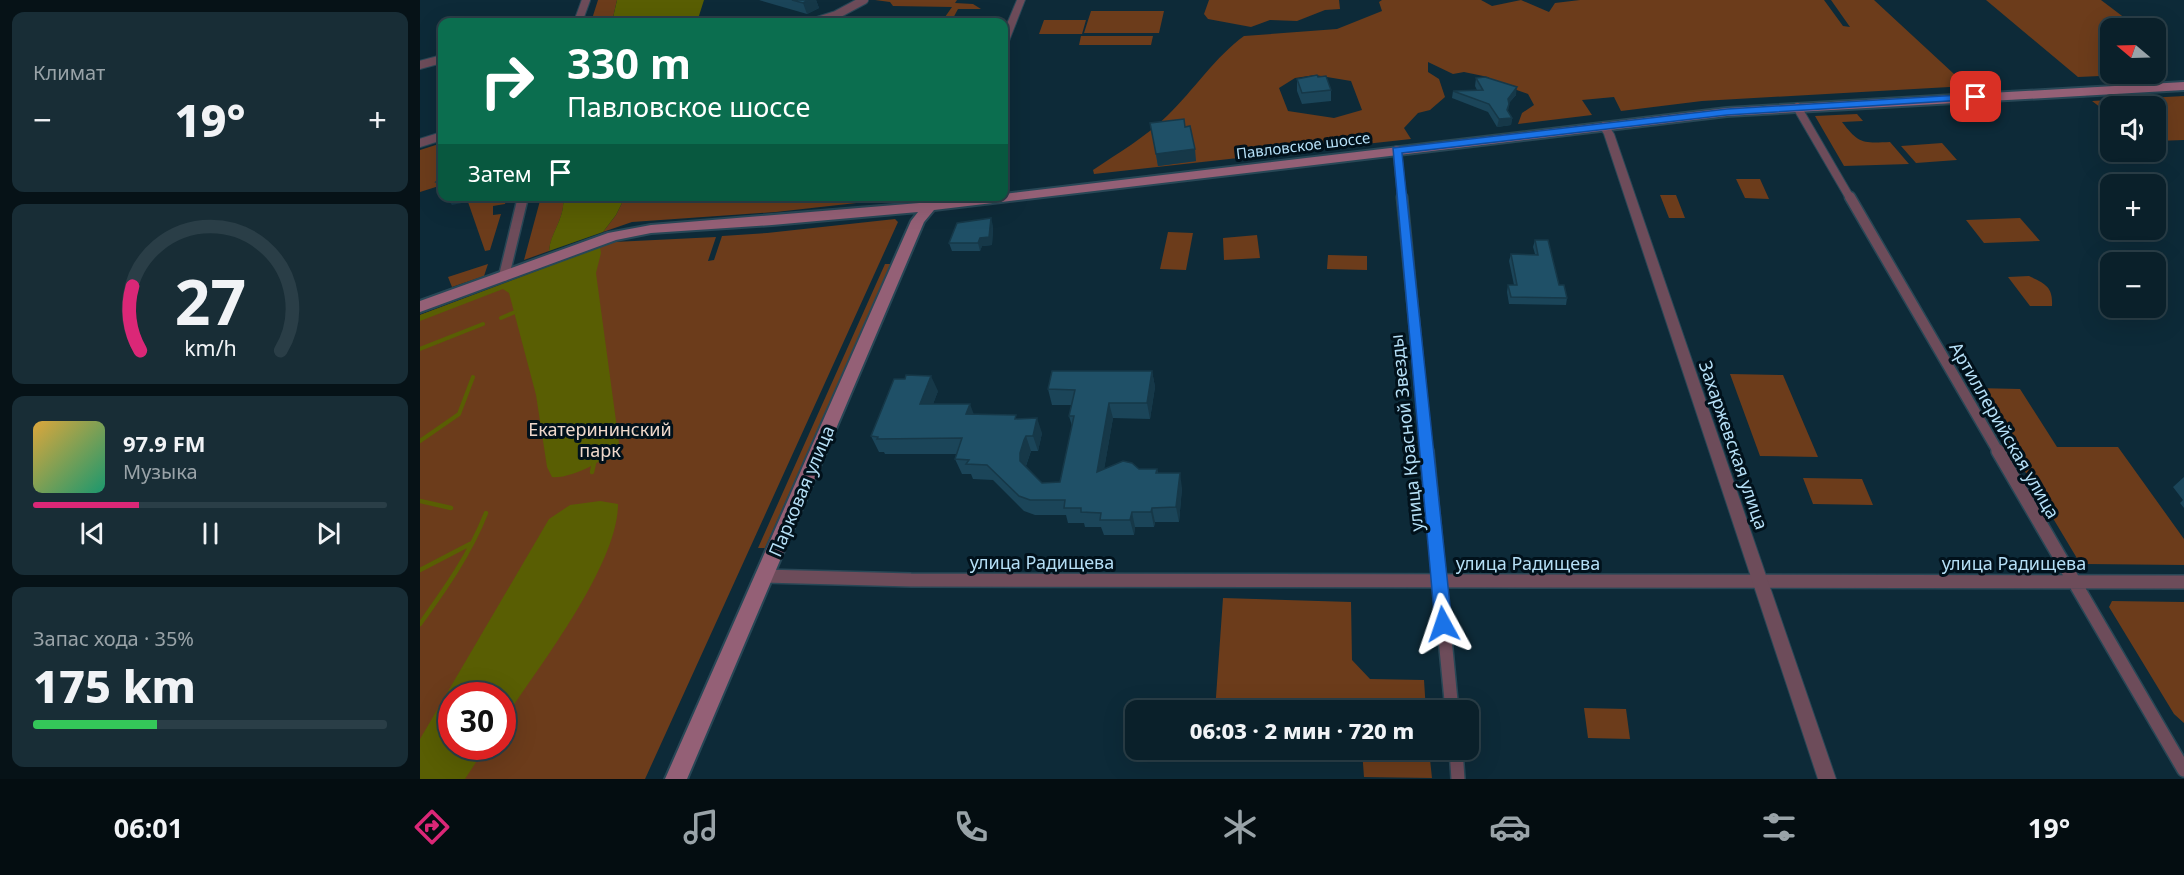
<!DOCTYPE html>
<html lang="ru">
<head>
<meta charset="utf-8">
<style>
  :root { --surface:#0a202a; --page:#182d36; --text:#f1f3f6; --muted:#99a3a8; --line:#2a3e47; --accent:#db2777 }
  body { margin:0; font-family:"Noto Sans",sans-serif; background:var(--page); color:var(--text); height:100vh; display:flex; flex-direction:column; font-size:22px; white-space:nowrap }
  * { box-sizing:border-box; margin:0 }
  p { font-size:20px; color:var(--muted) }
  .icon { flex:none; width:33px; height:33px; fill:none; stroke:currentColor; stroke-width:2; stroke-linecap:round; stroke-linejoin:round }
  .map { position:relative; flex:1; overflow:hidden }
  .sheet { display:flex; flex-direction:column; gap:12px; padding:12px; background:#061217; width:420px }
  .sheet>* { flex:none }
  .banner { position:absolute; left:18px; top:18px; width:570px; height:183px; border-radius:12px; box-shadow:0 6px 24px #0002,0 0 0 2px var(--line); background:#0b6e4f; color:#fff; overflow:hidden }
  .needle { width:39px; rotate:289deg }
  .fabs { position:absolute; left:1680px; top:18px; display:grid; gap:12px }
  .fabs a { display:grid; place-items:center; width:66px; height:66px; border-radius:12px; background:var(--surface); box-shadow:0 6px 24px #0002,0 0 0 2px var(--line); font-size:30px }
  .speed { position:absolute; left:18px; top:682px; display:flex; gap:12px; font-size:30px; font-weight:700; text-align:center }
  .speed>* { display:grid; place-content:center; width:78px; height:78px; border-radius:50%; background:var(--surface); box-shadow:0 6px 24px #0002,0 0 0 2px var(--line); line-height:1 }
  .speed .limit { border:9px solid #d22; background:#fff; color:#111 }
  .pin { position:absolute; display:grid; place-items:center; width:51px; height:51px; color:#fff; margin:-26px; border-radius:12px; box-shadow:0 3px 9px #0006 }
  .me { position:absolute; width:66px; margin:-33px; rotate:355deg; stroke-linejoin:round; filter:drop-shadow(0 0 4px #0008) }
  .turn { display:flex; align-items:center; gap:21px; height:126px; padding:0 30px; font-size:27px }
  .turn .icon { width:78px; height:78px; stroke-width:2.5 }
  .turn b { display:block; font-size:42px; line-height:51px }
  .then { display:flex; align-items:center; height:57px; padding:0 30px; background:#0003; gap:12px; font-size:22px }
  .big { font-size:45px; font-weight:800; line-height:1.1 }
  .sheet .tile { flex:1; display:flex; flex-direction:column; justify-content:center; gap:9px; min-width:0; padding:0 21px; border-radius:12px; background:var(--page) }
  .sheet .dial { align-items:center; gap:0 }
  .dial svg { height:156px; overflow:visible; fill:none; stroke:var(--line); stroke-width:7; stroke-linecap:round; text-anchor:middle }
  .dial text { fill:var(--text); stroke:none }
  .song { display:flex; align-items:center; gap:18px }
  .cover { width:72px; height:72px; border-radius:9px; background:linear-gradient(135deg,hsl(40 70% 55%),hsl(160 70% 35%)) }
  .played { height:6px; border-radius:3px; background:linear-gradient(90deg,var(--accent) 30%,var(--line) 30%) }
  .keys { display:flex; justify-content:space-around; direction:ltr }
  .heat { display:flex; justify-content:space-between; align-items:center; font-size:33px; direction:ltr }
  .charge { height:9px; border-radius:4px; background:linear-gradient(90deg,#34c759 35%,var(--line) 0) }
  .trip { position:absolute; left:705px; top:700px; width:354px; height:60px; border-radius:12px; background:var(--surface); box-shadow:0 6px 24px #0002,0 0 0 2px var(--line); font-weight:800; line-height:60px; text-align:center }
  .dock { display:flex; height:96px; justify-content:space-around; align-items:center; background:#040d11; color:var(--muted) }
  .dock .icon { width:42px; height:42px }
  .dock .selected { color:var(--accent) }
  .dock b { font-size:27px; color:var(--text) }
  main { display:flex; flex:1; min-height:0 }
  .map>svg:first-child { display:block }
</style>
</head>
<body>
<main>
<section class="sheet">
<div class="tile"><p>Климат</p>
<div class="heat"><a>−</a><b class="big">19°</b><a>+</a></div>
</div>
<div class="tile dial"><svg viewBox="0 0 100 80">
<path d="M14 69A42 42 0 1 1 86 69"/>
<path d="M14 69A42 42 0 0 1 10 36" stroke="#db2777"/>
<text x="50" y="56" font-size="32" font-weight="700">27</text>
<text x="50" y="72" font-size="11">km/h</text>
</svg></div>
<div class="tile">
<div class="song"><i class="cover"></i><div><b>97.9 FM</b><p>Музыка</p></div></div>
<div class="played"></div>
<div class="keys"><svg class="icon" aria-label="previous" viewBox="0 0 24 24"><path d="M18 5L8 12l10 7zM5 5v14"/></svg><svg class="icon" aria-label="pause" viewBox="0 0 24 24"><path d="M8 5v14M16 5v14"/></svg><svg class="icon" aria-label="next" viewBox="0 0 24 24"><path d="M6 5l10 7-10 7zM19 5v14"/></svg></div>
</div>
<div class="tile"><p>Запас хода · 35%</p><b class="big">175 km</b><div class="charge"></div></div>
</section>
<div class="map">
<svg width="1764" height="779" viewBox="0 0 1764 779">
  <rect width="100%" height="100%" fill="#0d2a38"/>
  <path fill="#6c3c1b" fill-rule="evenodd" d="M178,0H197L192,22H171Z
    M455,0H537L535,3L553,4L561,9H538L531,22H510L514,18L525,17L532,7L473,6L470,2Z
    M789,0H919L920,9L905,10L877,21L850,20L831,27L788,19L784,14Z
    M962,0H1061L1072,6L1101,0L1129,12L1135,3L1160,0H1404L1423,26L1430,27L1411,0H1454L1547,86L1282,101L1201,111L1194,97L1162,100L1172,115L1098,124L1102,113L1114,105L1108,94L1074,82L1068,77L1044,72L1033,74L1008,62V72L1019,79L1025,97L1010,110L998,113L984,128L991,139L674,174L673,170C698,153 726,137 748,115C772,92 797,55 824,36L917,29L962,11L959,2ZM895,75L931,81L942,110L914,118L868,111L859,88L875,78Z
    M1566,0H1681L1718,28H1690V74H1736V64L1747,73L1658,77Z
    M671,11H744L739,33H664Z
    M624,20H666L662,34H619Z
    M661,36H733L731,45H659Z
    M1764,96V140L1736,141V106H1690L1689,114L1672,101Z
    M1437,114L1443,121L1422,122C1439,144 1442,143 1470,142L1489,164L1424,166L1395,116Z
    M22,143V180L20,181L19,186L0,192V150Z
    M1522,143L1537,160L1496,163L1481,146Z
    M1316,179H1340L1349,199L1325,198Z
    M1240,195H1256L1265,218H1249Z
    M78,197H87L85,204L73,206V215L81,214L70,250L65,251L48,202Z
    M121,197H143C146,217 131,232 129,251L104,260Z
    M205,197H490L356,212L212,222L183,232L196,215Z
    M1600,218L1620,241L1564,243L1546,220Z
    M475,219L478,222L225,779H0V315L194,242L296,237L288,261L294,260L302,236L347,233ZM32,696H82V747H32Z
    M748,232L773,233L766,270L740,269Z
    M837,235L840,258L804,260L803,238Z
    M908,255L947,256V270L907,269Z
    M68,264L64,276L32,287L28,277Z
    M465,264H471L345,548H338Z
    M1609,276C1626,284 1633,287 1632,306H1610L1588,277Z
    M1310,374L1363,375L1398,457L1340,456Z
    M1555,388L1600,389L1637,447H1698L1764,539V565L1666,564L1658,560Z
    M1383,478L1442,479L1453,505L1393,504Z
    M803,598L931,602L932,660L950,679L1004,680L1006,711H795Z
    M1692,601L1764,602V723L1754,714L1689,607Z
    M1164,708L1206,709L1210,739L1168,738Z
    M942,750H1009L1012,778L944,777Z"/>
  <path fill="#595e03" d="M197,0H284L277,22H192Z
    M143,197V196L205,197L196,215L183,232L129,251C130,233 146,217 143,197Z
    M180,247L181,253L176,273L199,443C194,458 148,480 132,477L127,467L116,395L89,293L83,289L0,321V315Z
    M180,501L198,504C198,566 117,669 83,721L82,696H32V747H66L45,779H0V739L129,519L150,505Z"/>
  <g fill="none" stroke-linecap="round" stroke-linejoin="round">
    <path stroke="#595e03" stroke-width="4" d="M81,318L95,312
      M0,349L63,324
      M0,441L39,414L53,377"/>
    <path stroke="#595e03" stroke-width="4.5" d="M172,472L174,463
      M0,501L31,508
      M0,570L50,544
      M0,624C25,589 50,554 66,513"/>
    <defs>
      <path id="minor-far2" d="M158,22L166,0
        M394,22L416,15L444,0
        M0,65L22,59
        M1377,107L1430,198
        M0,143L22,136
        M977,150L982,198
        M102,198L103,196"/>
      <path id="minor-far1" d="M982,197L1007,453
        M1430,197L1579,453
        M84,276L103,197"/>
      <path id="minor" d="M1007,451L1032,711
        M1578,451L1764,770
        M344,576L491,580L1764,582
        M1036,750L1038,779"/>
      <path id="tertiary" d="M597,0H605L589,41L584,44V31Z
        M1183,122L1187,123L1194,134L1416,779H1398L1184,134L1178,125Z
        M511,196H522L514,208L510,209L504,206Z"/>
      <path id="secondary" d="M1764,82V90L1307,116L514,210L504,222L267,779H245L491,221L498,212L352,225L231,233L196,240L0,312V301L188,233L231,225L584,196V194L1307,108Z"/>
    </defs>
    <use href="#minor-far2" stroke="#284756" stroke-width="10"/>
    <use href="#minor-far1" stroke="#284756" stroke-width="13"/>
    <use href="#minor" stroke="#284756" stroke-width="16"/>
    <use href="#tertiary" stroke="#284756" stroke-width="2"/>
    <use href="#secondary" stroke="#284756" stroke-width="4"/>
    <use href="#minor-far2" stroke="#6d4c5a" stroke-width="8"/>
    <use href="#minor-far1" stroke="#6d4c5a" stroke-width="10"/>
    <use href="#minor" stroke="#6d4c5a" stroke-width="13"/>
    <use href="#tertiary" fill="#6d4c5a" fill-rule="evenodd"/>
    <use href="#secondary" fill="#946076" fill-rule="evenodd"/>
  </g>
  <path fill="#1b4559" d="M339,0H396L399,8L387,14Z
    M898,77L911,90V101L882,104L877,91V79Z
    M1056,78L1096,95L1089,103L1088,111L1092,118L1091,125L1077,127L1068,112L1032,98L1033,91L1057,90L1055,86Z
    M730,123L765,127L776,161L738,166Z
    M573,226L572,245L562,246L560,251H532L529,243Z
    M1115,240L1139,285L1147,298L1146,305L1089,304L1087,292L1088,285H1094L1089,261L1091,254H1115L1113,247Z
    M732,371L735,387L730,419L693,418L684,469H737L738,473L762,488L759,522H735L734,527H715L714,535H684L681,527H665L664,523H648L646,515H615L604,511L573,480L553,479L551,474H542L535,459L537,454H465L464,452H459L451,436L518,391L513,404L554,414L597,419L622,433L618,451H611L606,466L622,483L640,482L652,426L649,416L652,405H632L628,389Z
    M1764,477V508L1760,503L1763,500L1753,487Z"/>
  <path fill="#163848" d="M388,0H396L399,8L387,14L383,3Z
    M1097,87L1096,95L1086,106L1088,99Z
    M1092,118L1091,125L1077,127L1079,119Z
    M775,149L776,161L738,166L736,154Z
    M25,196H77L32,205Z
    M571,218L573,226L572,245L562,246L560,251L558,243Z
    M732,371L735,387L730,419L727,403Z
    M511,376L518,391L507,420L500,404Z
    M689,403L693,418L681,487L677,472Z
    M550,404L556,420L546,414Z
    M617,418L622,433L618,451L613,436Z
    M606,436L611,451L605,468L600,461V453Z
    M760,473L762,488L759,522L756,507Z
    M732,508L735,522L734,527L731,512Z
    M712,512L715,527L714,535L710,520Z"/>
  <path fill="#1f5067" stroke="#163848" stroke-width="1.5" d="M372,0H388L383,3Z
    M897,75L898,77L906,76L911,90L882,93L877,79Z
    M1065,77L1097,87L1088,99L1089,104L1087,110L1092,118L1079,119L1069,104L1033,91L1063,90L1056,78Z
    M764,119L765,127L770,126L775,149L736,154L730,123Z
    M22,178V189H20L22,184L16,182Z
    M571,218L569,237L560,238L558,243H529L537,223Z
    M1115,240H1128L1139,285H1144L1147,298L1091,297L1088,285H1097L1091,254L1118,255Z
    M632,371H732L727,403H689L677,472L703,461L712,463L719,469H737L736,473H760L756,507L732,508L731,512H712L710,520H680L681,513L661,512V508H644L645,500H610L599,496L567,465L546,464L549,460L535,459L542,438L457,439L458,437L451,436L474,379H485L486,375L511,376L500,404H550L546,414L596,415L595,419L617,418L613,436H606L604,440L600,453V461L622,483L640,482L654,416H649L655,390L628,389Z"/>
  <path fill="#1a73e8" stroke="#114b97" stroke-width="1.5" d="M1556,94L1560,95V99L1307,115L982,153L1032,624L1029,629L1023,632L1017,629L1015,624L973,148L1307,109Z"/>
  <g text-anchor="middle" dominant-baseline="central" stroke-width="6" stroke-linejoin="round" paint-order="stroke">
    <g font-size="15" fill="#b5dff6" stroke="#01111b">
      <text transform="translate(883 145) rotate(-7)">Павловское шоссе</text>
    </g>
    <g font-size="18" fill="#efd8cb" stroke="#01111b">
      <text x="180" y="429">Екатерининский<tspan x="180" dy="21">парк</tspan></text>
    </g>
    <g font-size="18" fill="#b5dff6" stroke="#01111b">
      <text transform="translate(1585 430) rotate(60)">Артиллерийская улица</text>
      <text transform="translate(986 433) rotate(-96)">улица Красной Звезды</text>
      <text transform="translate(1314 445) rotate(71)">Захаржевская улица</text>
      <text transform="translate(381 491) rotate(-67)">Парковая улица</text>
      <text x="622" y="562">улица Радищева</text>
      <text x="1108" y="563">улица Радищева</text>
      <text x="1594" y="563">улица Радищева</text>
    </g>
  </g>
</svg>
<div class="fabs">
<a><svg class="needle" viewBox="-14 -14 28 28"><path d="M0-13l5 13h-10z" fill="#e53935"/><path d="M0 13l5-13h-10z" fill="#99a3a8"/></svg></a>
<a><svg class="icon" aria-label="sound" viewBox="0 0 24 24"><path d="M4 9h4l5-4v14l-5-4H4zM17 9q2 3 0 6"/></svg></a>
<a>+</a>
<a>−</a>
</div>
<div class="speed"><div class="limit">30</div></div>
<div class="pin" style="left:1556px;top:97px;background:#d93025"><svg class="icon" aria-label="arrive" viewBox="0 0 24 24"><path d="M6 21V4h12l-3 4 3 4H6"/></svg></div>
<svg class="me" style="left:1023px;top:624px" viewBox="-20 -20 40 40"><path d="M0-17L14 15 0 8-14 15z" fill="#1a73e8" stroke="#fff" stroke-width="4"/></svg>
<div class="trip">06:03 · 2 мин · 720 m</div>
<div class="banner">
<div class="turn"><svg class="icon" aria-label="right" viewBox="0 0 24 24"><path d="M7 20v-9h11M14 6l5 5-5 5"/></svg><div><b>330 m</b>Павловское шоссе</div></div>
<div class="then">Затем<svg class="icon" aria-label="arrive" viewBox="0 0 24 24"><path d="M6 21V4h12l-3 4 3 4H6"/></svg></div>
</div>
</div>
</main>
<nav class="dock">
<b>06:01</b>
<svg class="icon selected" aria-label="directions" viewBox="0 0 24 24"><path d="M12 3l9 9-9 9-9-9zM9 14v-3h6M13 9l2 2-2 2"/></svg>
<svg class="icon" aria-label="music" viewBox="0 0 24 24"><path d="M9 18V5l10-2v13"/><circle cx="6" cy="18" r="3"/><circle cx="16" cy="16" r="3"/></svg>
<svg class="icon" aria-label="phone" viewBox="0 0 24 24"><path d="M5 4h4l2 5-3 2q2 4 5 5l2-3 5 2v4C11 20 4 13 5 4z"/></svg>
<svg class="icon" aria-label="climate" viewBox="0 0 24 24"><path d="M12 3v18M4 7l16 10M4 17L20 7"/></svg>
<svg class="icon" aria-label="car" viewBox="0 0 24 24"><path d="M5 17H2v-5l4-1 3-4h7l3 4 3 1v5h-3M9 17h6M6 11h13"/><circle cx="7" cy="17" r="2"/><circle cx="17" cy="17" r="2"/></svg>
<svg class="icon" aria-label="filters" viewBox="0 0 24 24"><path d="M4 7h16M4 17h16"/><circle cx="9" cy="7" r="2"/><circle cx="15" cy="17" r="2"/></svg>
<b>19°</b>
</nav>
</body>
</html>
